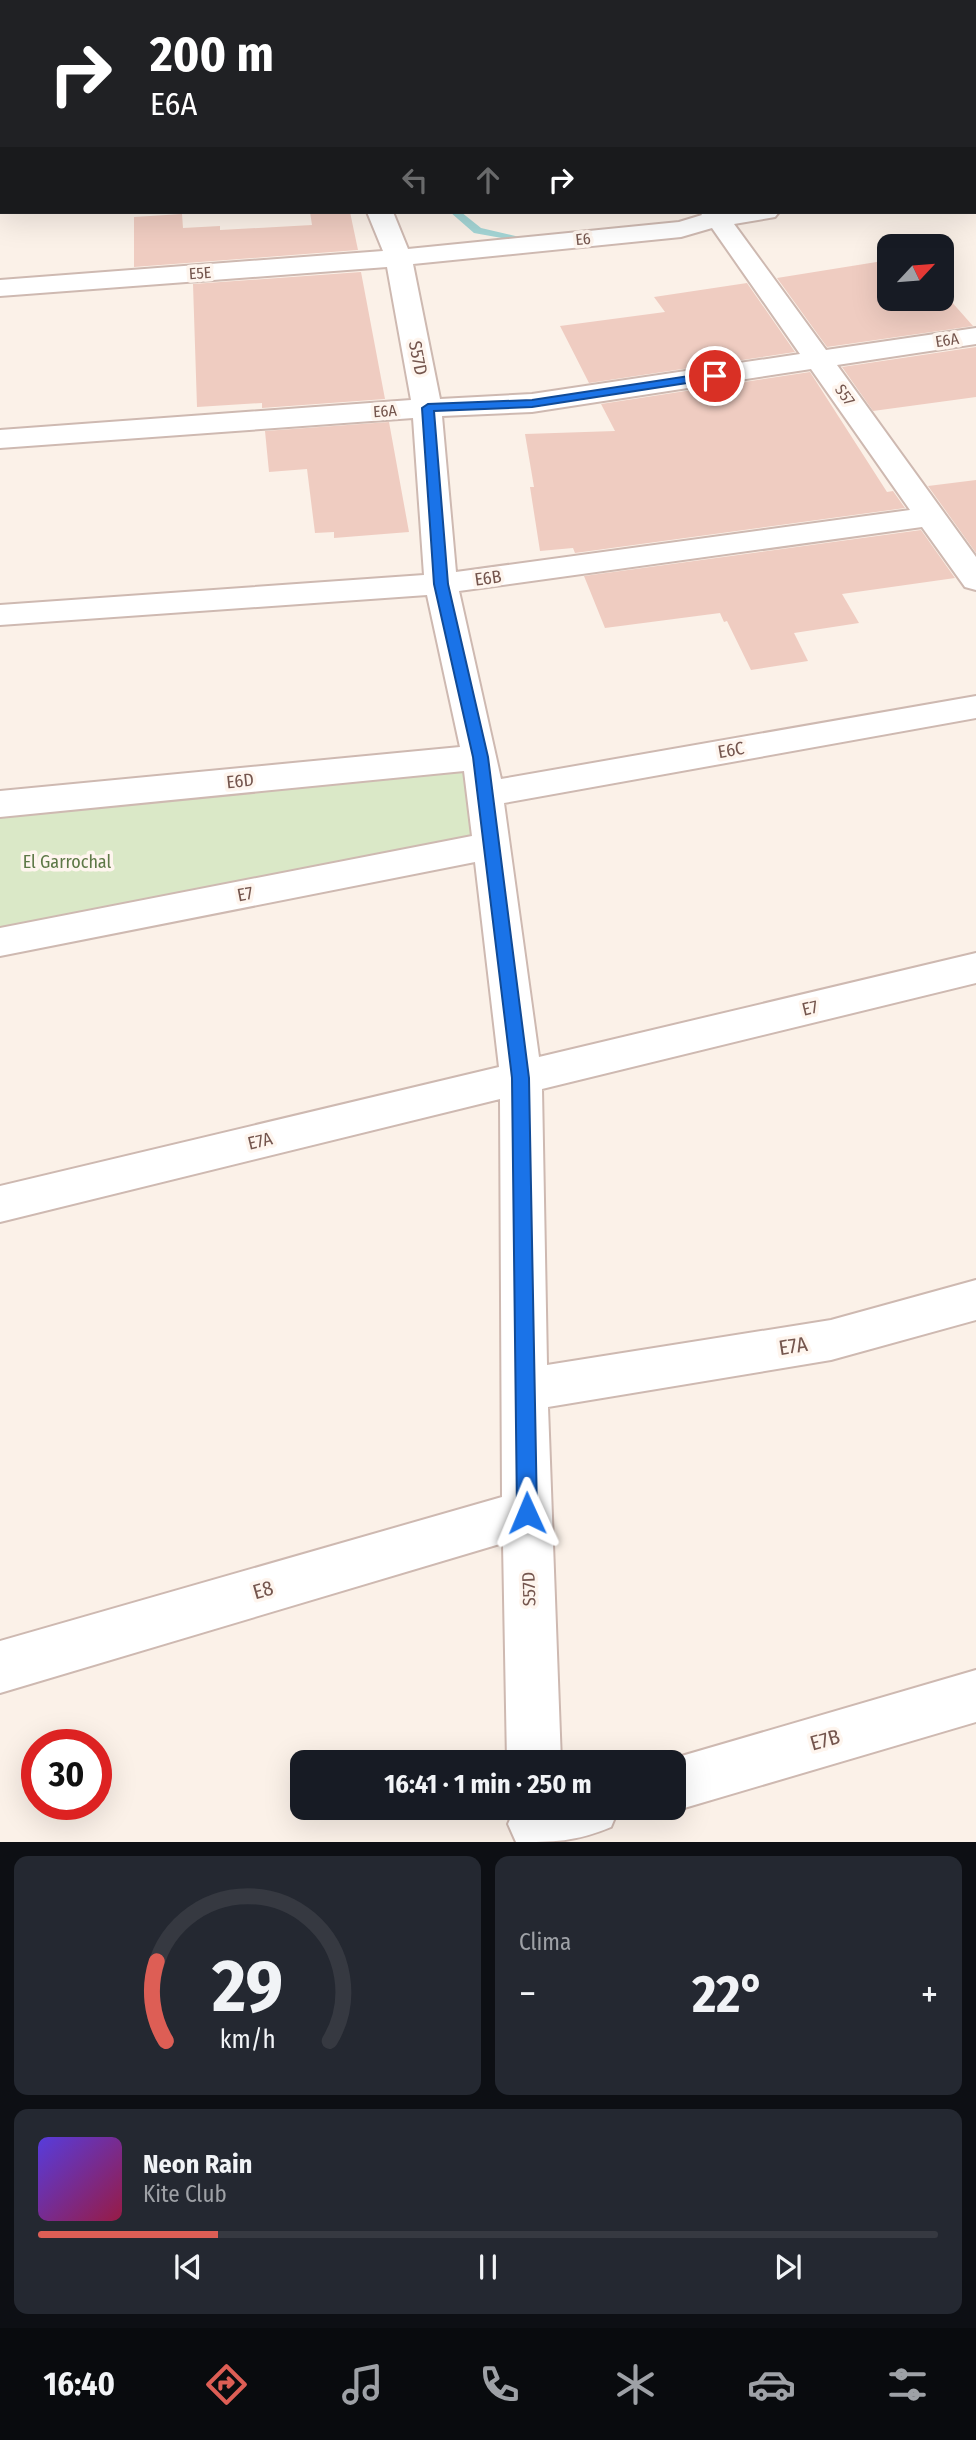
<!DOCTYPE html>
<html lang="es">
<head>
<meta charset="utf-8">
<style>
  :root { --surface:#171b24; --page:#242831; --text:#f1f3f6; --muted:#9ea1a6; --line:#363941; --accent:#dd5e55 }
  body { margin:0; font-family:"Fira Sans Condensed",sans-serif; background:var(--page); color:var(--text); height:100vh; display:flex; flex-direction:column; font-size:26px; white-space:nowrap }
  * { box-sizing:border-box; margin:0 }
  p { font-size:23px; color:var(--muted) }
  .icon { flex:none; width:38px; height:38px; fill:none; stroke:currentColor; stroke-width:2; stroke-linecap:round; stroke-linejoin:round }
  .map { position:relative; height:1842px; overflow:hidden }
  .drawer { display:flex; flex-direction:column; gap:14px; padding:14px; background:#0d0f14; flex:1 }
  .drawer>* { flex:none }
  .banner { position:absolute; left:0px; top:0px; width:976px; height:214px; box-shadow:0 7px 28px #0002; background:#202124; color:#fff; overflow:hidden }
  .needle { width:46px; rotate:64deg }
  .controls { position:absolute; left:877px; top:234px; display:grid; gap:14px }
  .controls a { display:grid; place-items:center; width:77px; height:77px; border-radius:14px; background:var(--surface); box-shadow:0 7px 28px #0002; font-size:35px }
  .speed { position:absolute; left:21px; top:1729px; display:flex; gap:14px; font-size:35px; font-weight:700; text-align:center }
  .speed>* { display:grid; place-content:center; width:91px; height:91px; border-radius:50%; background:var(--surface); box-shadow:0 7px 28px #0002; line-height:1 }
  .speed .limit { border:10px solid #d22; background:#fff; color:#111 }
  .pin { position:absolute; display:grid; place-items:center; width:60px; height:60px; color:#fff; margin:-30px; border:4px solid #fff; border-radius:50%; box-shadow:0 2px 7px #0007 }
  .me { position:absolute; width:77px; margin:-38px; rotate:359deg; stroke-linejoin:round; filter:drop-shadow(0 0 5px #0008) }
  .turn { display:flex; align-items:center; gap:24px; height:147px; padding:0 35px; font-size:32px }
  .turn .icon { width:91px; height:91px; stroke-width:2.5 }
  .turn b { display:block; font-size:49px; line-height:60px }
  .lanes { display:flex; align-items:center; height:66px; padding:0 35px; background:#0003; justify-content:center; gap:35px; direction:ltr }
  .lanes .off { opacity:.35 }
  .big { font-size:52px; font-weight:700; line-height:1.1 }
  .drawer .widget { flex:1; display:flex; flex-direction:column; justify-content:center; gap:10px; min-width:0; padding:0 24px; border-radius:14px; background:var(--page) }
  .drawer .dial { align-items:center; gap:0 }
  .dial svg { height:182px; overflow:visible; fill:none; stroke:var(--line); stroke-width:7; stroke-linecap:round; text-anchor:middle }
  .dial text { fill:var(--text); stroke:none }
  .song { display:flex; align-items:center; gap:21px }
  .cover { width:84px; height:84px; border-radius:10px; background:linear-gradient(135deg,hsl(250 70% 55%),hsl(340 70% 35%)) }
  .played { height:7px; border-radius:4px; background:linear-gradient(90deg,var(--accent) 20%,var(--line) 20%) }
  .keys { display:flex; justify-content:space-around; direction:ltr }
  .heat { display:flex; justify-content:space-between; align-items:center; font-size:38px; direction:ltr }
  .drawer .tiles { flex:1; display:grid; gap:14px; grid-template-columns:1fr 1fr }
  .widget:last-child { grid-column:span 2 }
  .trip { position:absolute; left:290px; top:1750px; width:396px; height:70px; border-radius:14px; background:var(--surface); box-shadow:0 7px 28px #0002; font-weight:700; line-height:70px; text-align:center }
  .dock { display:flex; height:112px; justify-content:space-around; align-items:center; background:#090b0e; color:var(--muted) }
  .dock .icon { width:49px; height:49px }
  .dock .selected { color:var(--accent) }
  .dock b { font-size:32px; color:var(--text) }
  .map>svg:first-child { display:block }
</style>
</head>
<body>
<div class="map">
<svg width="976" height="1842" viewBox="0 0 976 1842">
  <rect width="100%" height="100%" fill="#fbf1e8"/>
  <path fill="#dae8c7" d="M478,759L483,843L0,941V805Z"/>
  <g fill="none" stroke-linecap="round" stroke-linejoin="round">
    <path fill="#a4d5d5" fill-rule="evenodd" d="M0,9L2,10V16L0,15Z
      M450,212H461L481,228L528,239L523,242L474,233Z"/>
  </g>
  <path fill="#efccc1" d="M310,212H350L358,250L134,267V217L182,214L183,228L220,226V230L312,225Z
    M889,260V299H942V291L973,326L827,347L777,278Z
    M361,272L385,399L262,408V403L197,407L193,284Z
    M747,283L795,352L589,383L560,326L665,312L654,297Z
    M976,347V397L873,411L842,367Z
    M810,372L887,492L893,491L905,508L575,553L573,548L540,551L530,487H534L525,434L615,431L601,404Z
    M389,422L409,532L334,538V532L315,533L307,469L269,472L265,431Z
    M976,480V553L928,486Z
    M921,530L955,578L842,594L859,623L794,633L808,661L751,670L727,621L724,622L720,613L605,628L584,576Z"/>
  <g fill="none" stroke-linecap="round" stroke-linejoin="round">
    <defs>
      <path id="street" d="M337,0H359L360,2H338Z
        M541,0H563L564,2H542Z
        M750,0H772L774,2H751Z
        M961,0H976V8L975,2Z
        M0,16L2,17V31L0,30Z
        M0,56H2V70H0Z
        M975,64H976V78H975Z
        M0,161H2V175H0Z
        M367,212H393L408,249L679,222L702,215L700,212H779L775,217L734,224L826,350L976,328V344L837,365L976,557V590L965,587L922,527L459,591L501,779L976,696V718L504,803L539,1057L976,953V983L542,1089L547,1365L831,1320L976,1280V1320L831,1360L548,1407L561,1762H507L503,1543L0,1693V1641L502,1497L500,1099L0,1222V1186L499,1067L475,862L0,956V928L472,836L464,771L0,817V791L460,747L427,595L0,625V605L424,575L413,418L0,448V430L411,400L387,267L0,296V280L383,251ZM712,228L800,354L532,394L440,399L413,264L681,237ZM811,369L910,510L456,572L442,416L532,412Z
        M976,1670V1722L674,1811L666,1808H674V1762H661Z
        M515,1808H619L611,1827C575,1842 554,1842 516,1842L508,1824Z"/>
    </defs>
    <use href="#street" stroke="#ceb9b1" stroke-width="4"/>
    <use href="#street" fill="#fff" fill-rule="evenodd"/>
  </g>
  <path fill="#1a73e8" stroke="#114b97" stroke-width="2" d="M715,372L721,376L719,378L532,407L434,411L448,584L488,757L529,1078L537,1513L534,1520L527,1523L520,1520L517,1513L512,1078L473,757L434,584L422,408L428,404L532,400Z"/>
  <g text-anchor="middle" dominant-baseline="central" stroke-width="7" stroke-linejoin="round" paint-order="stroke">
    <g font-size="16" fill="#74554d" stroke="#fef5ee">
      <text transform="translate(583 239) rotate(-6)">E6</text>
      <text transform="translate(200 273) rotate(-4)">E5E</text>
      <text transform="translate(947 340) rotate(-9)">E6A</text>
      <text transform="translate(845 395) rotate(55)">S57</text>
      <text transform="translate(385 411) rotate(-4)">E6A</text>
    </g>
    <g font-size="18" fill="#74554d" stroke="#fef5ee">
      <text transform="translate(418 358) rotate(79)">S57D</text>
      <text transform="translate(488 578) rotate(-8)">E6B</text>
      <text transform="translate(731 750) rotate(-10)">E6C</text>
      <text transform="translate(240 781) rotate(-6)">E6D</text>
      <text transform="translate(245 894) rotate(-11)">E7</text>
      <text transform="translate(810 1008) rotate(-14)">E7</text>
      <text transform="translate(260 1141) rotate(-14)">E7A</text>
      <text transform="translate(529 1589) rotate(-92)">S57D</text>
    </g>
    <g font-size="18" fill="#5d7846" stroke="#fef5ee">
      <text x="67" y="862">El Garrochal</text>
    </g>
    <g font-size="21" fill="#74554d" stroke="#fef5ee">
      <text transform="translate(793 1346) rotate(-9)">E7A</text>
      <text transform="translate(263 1590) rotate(-16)">E8</text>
      <text transform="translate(825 1740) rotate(-16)">E7B</text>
    </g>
  </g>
</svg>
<div class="controls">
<a><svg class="needle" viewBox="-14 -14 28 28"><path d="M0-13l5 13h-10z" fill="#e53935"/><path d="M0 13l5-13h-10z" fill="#9ea1a6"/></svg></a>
</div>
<div class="speed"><div class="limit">30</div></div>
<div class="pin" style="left:715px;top:376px;background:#d93025"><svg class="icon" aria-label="arrive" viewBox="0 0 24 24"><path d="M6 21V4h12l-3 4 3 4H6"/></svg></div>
<svg class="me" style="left:527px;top:1513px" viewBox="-20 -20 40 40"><path d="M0-17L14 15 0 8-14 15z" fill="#1a73e8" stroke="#fff" stroke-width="4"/></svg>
<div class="trip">16:41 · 1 min · 250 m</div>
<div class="banner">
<div class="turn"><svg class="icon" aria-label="right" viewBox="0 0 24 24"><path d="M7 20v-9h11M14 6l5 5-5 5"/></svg><div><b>200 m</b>E6A</div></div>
<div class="lanes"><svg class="icon off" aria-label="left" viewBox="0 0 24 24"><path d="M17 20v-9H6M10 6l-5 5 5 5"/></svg><svg class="icon off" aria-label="ahead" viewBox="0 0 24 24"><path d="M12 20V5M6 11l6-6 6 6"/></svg><svg class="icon" aria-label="right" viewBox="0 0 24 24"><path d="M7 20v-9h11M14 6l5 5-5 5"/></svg></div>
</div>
</div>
<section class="drawer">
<div class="tiles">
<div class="widget dial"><svg viewBox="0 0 100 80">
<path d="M14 69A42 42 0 1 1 86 69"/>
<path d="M14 69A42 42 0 0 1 10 34" stroke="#dd5e55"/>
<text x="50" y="56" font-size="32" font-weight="700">29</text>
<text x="50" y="72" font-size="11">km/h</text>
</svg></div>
<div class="widget"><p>Clima</p>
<div class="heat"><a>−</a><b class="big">22°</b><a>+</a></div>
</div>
<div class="widget">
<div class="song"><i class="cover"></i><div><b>Neon Rain</b><p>Kite Club</p></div></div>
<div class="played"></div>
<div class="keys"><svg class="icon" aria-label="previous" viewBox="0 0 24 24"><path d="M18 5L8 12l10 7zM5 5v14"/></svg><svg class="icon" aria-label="pause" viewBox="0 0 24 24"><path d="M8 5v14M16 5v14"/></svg><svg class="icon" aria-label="next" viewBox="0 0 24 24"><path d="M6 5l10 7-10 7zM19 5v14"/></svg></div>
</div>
</div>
</section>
<nav class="dock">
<b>16:40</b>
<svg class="icon selected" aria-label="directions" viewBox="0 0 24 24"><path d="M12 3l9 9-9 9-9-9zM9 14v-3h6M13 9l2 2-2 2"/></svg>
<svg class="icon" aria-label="music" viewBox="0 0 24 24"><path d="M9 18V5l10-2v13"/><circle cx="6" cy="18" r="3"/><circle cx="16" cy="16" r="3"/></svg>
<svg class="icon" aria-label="phone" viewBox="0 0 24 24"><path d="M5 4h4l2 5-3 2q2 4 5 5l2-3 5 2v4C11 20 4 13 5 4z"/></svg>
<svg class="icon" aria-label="climate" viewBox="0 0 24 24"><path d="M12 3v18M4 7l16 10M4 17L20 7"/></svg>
<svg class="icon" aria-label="car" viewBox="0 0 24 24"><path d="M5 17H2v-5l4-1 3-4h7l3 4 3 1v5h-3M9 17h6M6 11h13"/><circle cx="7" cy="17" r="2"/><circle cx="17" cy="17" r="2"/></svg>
<svg class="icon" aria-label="filters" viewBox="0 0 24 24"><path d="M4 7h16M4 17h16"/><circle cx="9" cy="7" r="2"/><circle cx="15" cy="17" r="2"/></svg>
</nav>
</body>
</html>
